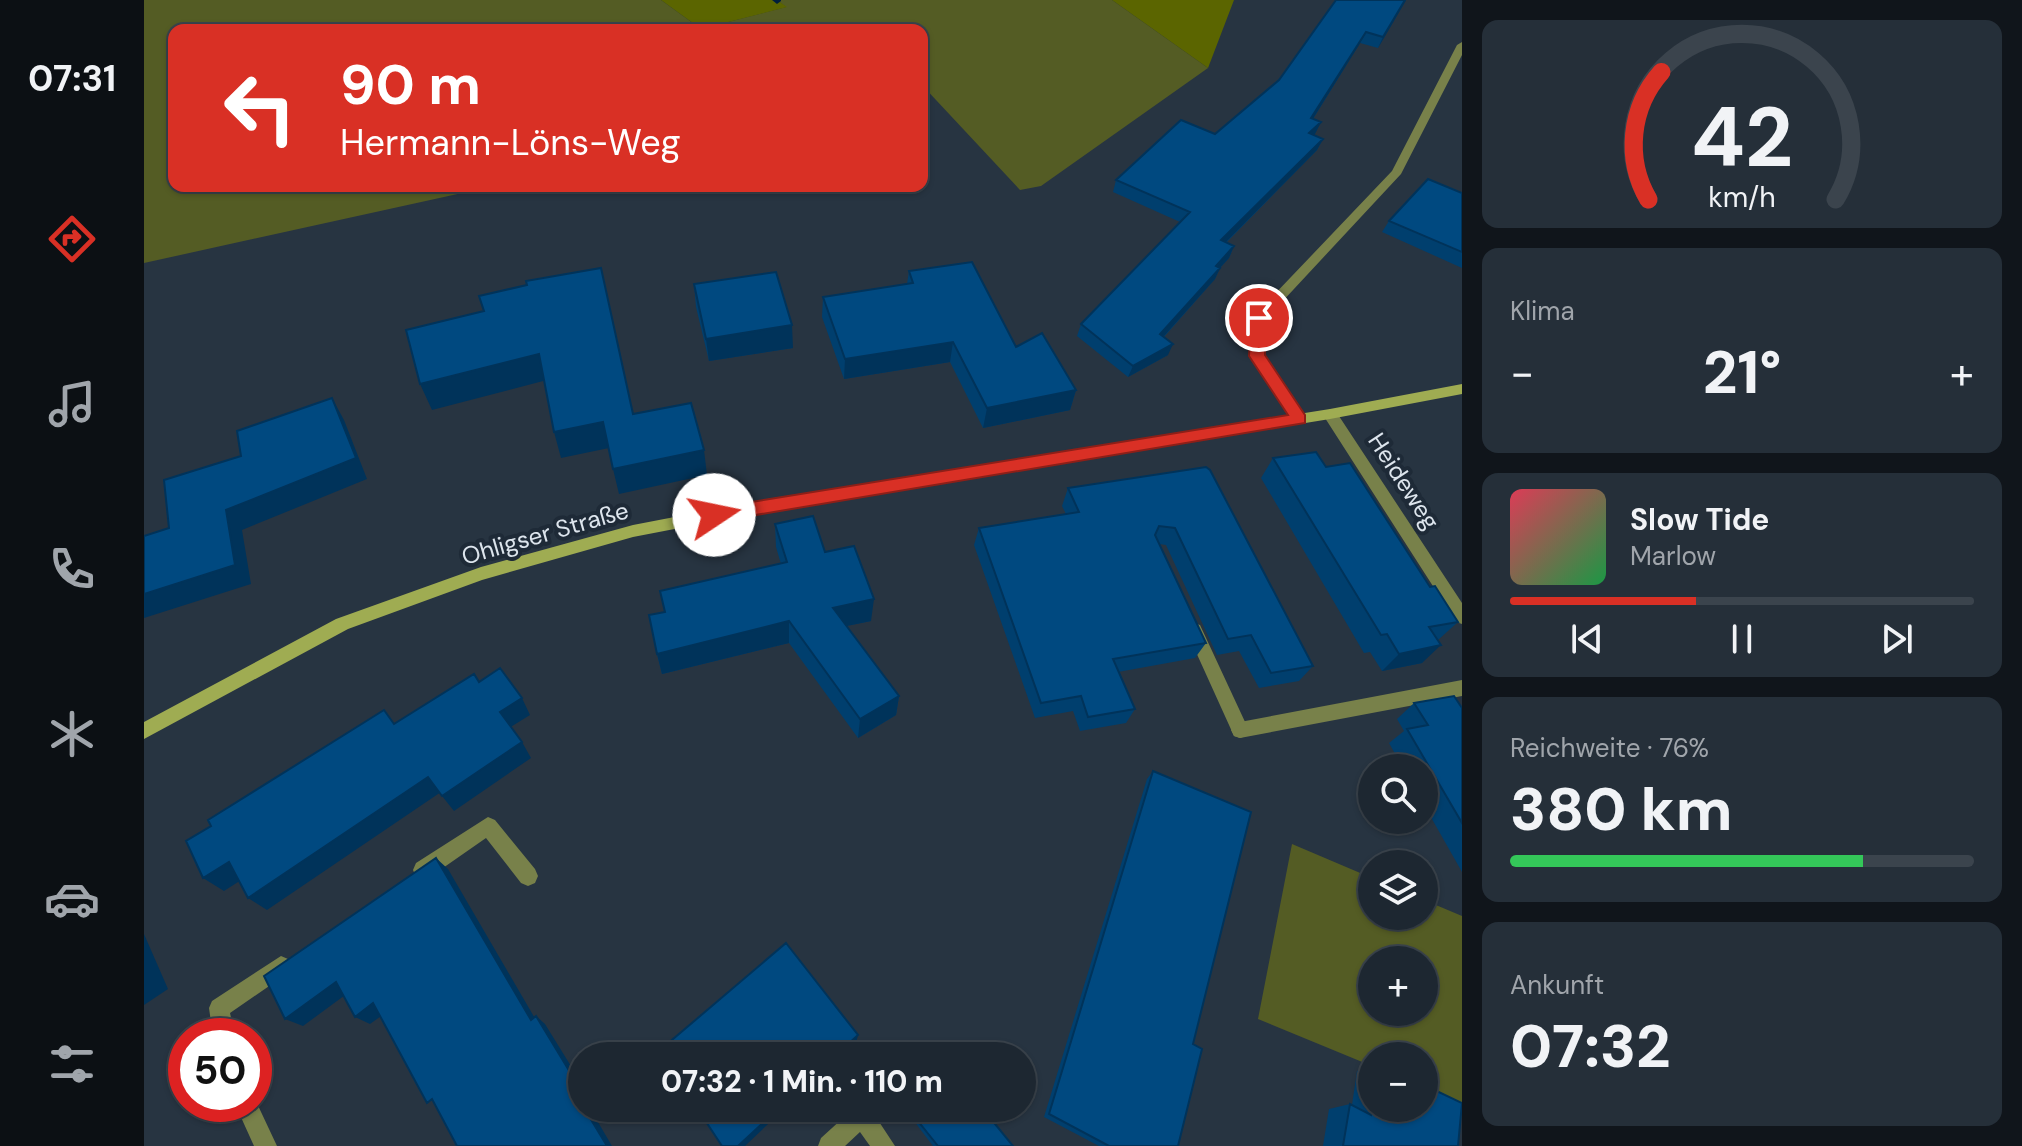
<!DOCTYPE html>
<html lang="de">
<head>
<meta charset="utf-8">
<style>
  :root { --surface:#1d2731; --page:#252f39; --text:#f1f3f6; --muted:#a0a5ab; --line:#3b444d; --accent:#d93025 }
  body { margin:0; font-family:"DM Sans",sans-serif; background:var(--page); color:var(--text); height:100vh; display:flex; flex-direction:column; font-size:30px; white-space:nowrap }
  * { box-sizing:border-box; margin:0 }
  p { font-size:26px; color:var(--muted) }
  .icon { flex:none; width:44px; height:44px; fill:none; stroke:currentColor; stroke-width:2; stroke-linecap:round; stroke-linejoin:round }
  .map { position:relative; flex:1; overflow:hidden }
  .sheet { display:flex; flex-direction:column; gap:20px; padding:20px; background:#10151b; width:560px }
  .sheet>* { flex:none }
  .top-card { position:absolute; left:24px; top:24px; width:760px; height:168px; border-radius:16px; box-shadow:0 2px 6px #0004,0 0 0 2px var(--line); background:#d93025; color:#fff; overflow:hidden }
  .buttons { position:absolute; left:1214px; top:754px; display:grid; gap:16px }
  .buttons a { display:grid; place-items:center; width:80px; height:80px; border-radius:50%; background:var(--surface); box-shadow:0 2px 6px #0004,0 0 0 2px var(--line); font-size:40px }
  .speed { position:absolute; left:24px; top:1018px; display:flex; gap:16px; font-size:40px; font-weight:700; text-align:center }
  .speed>* { display:grid; place-content:center; width:104px; height:104px; border-radius:50%; background:var(--surface); box-shadow:0 2px 6px #0004,0 0 0 2px var(--line); line-height:1 }
  .speed .limit { border:12px solid #d22; background:#fff; color:#111 }
  .pin { position:absolute; display:grid; place-items:center; width:68px; height:68px; color:#fff; margin:-34px; border:4px solid #fff; border-radius:50%; box-shadow:0 2px 8px #0007 }
  .me { position:absolute; width:88px; margin:-44px; rotate:79deg; stroke-linejoin:round; filter:drop-shadow(0 0 6px #0008) }
  .turn { display:flex; align-items:center; gap:28px; height:168px; padding:0 40px; font-size:36px }
  .turn .icon { width:104px; height:104px; stroke-width:2.5 }
  .turn b { display:block; font-size:56px; line-height:68px }
  .big { font-size:60px; font-weight:800; line-height:1.1 }
  .sheet .card { flex:1; display:flex; flex-direction:column; justify-content:center; gap:12px; min-width:0; padding:0 28px; border-radius:16px; background:var(--page) }
  .sheet .dial { align-items:center; gap:0 }
  .dial svg { height:208px; overflow:visible; fill:none; stroke:var(--line); stroke-width:7; stroke-linecap:round; text-anchor:middle }
  .dial text { fill:var(--text); stroke:none }
  .song { display:flex; align-items:center; gap:24px }
  .cover { width:96px; height:96px; border-radius:12px; background:linear-gradient(135deg,hsl(350 70% 55%),hsl(140 70% 35%)) }
  .played { height:8px; border-radius:4px; background:linear-gradient(90deg,var(--accent) 40%,var(--line) 40%) }
  .keys { display:flex; justify-content:space-around; direction:ltr }
  .heat { display:flex; justify-content:space-between; align-items:center; font-size:44px; direction:ltr }
  .charge { height:12px; border-radius:6px; background:linear-gradient(90deg,#34c759 76%,var(--line) 0) }
  .trip { position:absolute; left:424px; top:1042px; width:468px; height:80px; border-radius:40px; background:var(--surface); box-shadow:0 2px 6px #0004,0 0 0 2px var(--line); font-weight:800; line-height:80px; text-align:center }
  main { display:flex; flex:1; min-height:0 }
  .tab-bar { display:flex; flex-direction:column; width:144px; justify-content:space-around; align-items:center; background:#0c1014; color:var(--muted) }
  .tab-bar .icon { width:56px; height:56px }
  .tab-bar .on { color:var(--accent) }
  .tab-bar b { font-size:36px; color:var(--text) }
  .map>svg:first-child { display:block }
</style>
</head>
<body>
<main>
<nav class="tab-bar">
<b>07:31</b>
<svg class="icon on" aria-label="directions" viewBox="0 0 24 24"><path d="M12 3l9 9-9 9-9-9zM9 14v-3h6M13 9l2 2-2 2"/></svg>
<svg class="icon" aria-label="music" viewBox="0 0 24 24"><path d="M9 18V5l10-2v13"/><circle cx="6" cy="18" r="3"/><circle cx="16" cy="16" r="3"/></svg>
<svg class="icon" aria-label="phone" viewBox="0 0 24 24"><path d="M5 4h4l2 5-3 2q2 4 5 5l2-3 5 2v4C11 20 4 13 5 4z"/></svg>
<svg class="icon" aria-label="climate" viewBox="0 0 24 24"><path d="M12 3v18M4 7l16 10M4 17L20 7"/></svg>
<svg class="icon" aria-label="car" viewBox="0 0 24 24"><path d="M5 17H2v-5l4-1 3-4h7l3 4 3 1v5h-3M9 17h6M6 11h13"/><circle cx="7" cy="17" r="2"/><circle cx="17" cy="17" r="2"/></svg>
<svg class="icon" aria-label="filters" viewBox="0 0 24 24"><path d="M4 7h16M4 17h16"/><circle cx="9" cy="7" r="2"/><circle cx="15" cy="17" r="2"/></svg>
</nav>
<div class="map">
<svg width="1318" height="1146" viewBox="0 0 1318 1146">
  <rect width="100%" height="100%" fill="#273441"/>
  <path fill="#545c24" fill-rule="evenodd" d="M0,0H517L557,29L642,7L633,0H968L1064,68L897,186L876,190L778,85V30H30V186H350L0,263Z
    M1148,844L1228,878V916H1280V900L1318,916V1104L1280,1088V1056H1228V1066L1114,1019ZM1228,960H1280V1012H1228Z"/>
  <path fill="#5b6500" d="M517,0H633L643,7L557,29Z
    M968,0H1090L1064,68Z"/>
  <g fill="none" stroke-linecap="round" stroke-linejoin="round">
    <path fill="#001e3b" fill-rule="evenodd" d="M628,0H637V1L633,4Z"/>
    <path fill="#78814a" fill-rule="evenodd" d="M1318,42V55L1257,174L1122,319L1120,356L1163,419L1156,424L1151,423L1106,356L1108,318L1248,171L1313,45Z
      M1050,623L1056,625L1102,724L1105,730L1102,736L1096,738L1090,736L1042,630L1044,625Z"/>
    <path fill="#78814a" fill-rule="evenodd" d="M1186,409L1191,410L1318,603V624L1312,622L1181,418L1179,414Z
      M1318,680V696L1096,738L1090,736L1087,730L1090,724L1096,722Z
      M344,817L351,820L391,869L394,876L391,883L384,886L377,883L342,838L286,877L279,880L272,877L269,870L272,863Z
      M137,956L144,959L147,966L144,973L86,1013L91,1036H69L65,1008L68,1001Z
      M110,1097L133,1146H110L91,1104H110Z
      M710,1108H726L751,1146H726L716,1132L701,1146H674L677,1138Z"/>
    <path fill="#9fac52" fill-rule="evenodd" d="M1318,384V394L1186,419L624,511L489,537L338,580L204,629L0,739V722L192,619L337,567L489,525L624,499L1186,409Z"/>
  </g>
  <path fill="#003f6e" d="M1262,0L1234,48L1216,43L1169,119L1177,122L1170,135L1179,139L1173,150L1082,243L1090,246L1085,258L1076,268L1071,279L1020,337L1024,355L984,377L933,336L937,324L1036,222L969,192L972,180L1071,134L1117,97Z
    M1318,193V268L1238,232L1245,221Z
    M765,271L932,390L926,410L839,428L806,362L700,379L678,317L679,297L763,284Z
    M550,284L649,348L565,361L552,307Z
    M1129,458L1182,467L1286,587L1314,622L1294,640L1278,663L1238,671L1226,652L1220,653L1117,478Z
    M1062,467L1169,666L1155,681L1115,688L1095,651L1073,655L1022,545L1015,544L1062,643L1051,658L974,672L991,709L982,723L936,731L929,711L891,718L830,545L835,528L922,514L918,506L924,488Z
    M631,524L681,552L727,621L702,626L755,696L752,715L714,738L645,643L518,674L513,654L520,612L637,564L632,547Z
    M1270,703L1318,708V872L1280,805V768H1259L1245,743L1260,731L1253,719Z
    M1009,771L1049,1044L1034,1146H955L900,1117L1003,779Z
    M1228,1066V1108L1314,1146H1179L1185,1109L1206,1104L1208,1105L1213,1071Z
    M769,1108L869,1146H789L764,1113Z"/>
  <path fill="#00335a" d="M1261,0H1262L1234,48L1239,37Z
    M1222,32L1216,43L1162,130L1167,118Z
    M1177,122L1171,134L1159,145L1165,133Z
    M1179,139L1173,150L1072,252L1077,240Z
    M1090,246L1085,258L1073,271L1076,268L1071,279L1012,345L1016,334Z
    M648,325L649,348L565,361L562,339Z
    M809,342L806,362L700,379L701,359Z
    M1029,344L1024,355L984,377L989,366Z
    M395,354L403,380L288,410L276,384Z
    M932,390L926,410L839,428L843,408Z
    M188,398L200,420L223,479L98,530L107,584L0,618V594L82,510Z
    M459,422L465,448L417,458L410,432Z
    M560,450L563,475L475,494L469,469Z
    M730,599L727,621L688,629L689,608Z
    M645,621V643L518,674L513,654Z
    M1297,645L1278,663L1238,671L1255,654Z
    M755,696L752,715L714,738L716,719Z
    M378,698L386,715L365,728L356,712Z
    M378,742L387,758L310,811L298,796Z
    M284,777L297,792L123,910L104,898Z
    M292,858L304,869L396,1027L387,1020Z
    M85,862L105,875L80,891L59,878Z
    M0,934L24,989L0,1005Z
    M192,982L208,990L159,1026L141,1019Z
    M229,1003L244,1011L226,1024L211,1017Z
    M392,1016L401,1024L438,1084V1092Z
    M714,1035L712,1043L697,1056H691Z
    M448,1108H452L456,1113L451,1117L468,1146H463L443,1113Z
    M635,1108H641L601,1146H594Z"/>
  <path fill="#004980" stroke="#00335a" stroke-width="2" d="M1192,0H1261L1239,37L1222,32L1167,118L1177,122L1165,133L1179,139L1077,240L1090,246L1072,266L1076,268L1016,334L1029,344L989,366L937,324L1046,212L972,180L1037,120L1071,134L1135,80Z
    M1284,179L1318,193V252L1245,221Z
    M828,262L872,347L898,333L932,390L843,408L809,342L701,359L679,297L769,283L765,271Z
    M457,268L489,414L547,403L560,450L469,469L459,422L410,432L395,354L276,384L262,330L340,311L335,296L383,285L382,281Z
    M632,272L648,325L562,339L550,284Z
    M188,398L212,458L82,510L91,565L0,594V536L25,528L20,480L97,456L93,431Z
    M1172,452L1182,467L1206,463L1286,587L1291,586L1314,622L1285,627L1297,645L1255,654L1243,634L1237,635L1129,458Z
    M1062,467L1066,470L1169,666L1127,673L1107,635L1084,639L1031,528L1015,526L1011,535L1062,643L969,659L991,709L944,717L937,696L897,703L835,528L935,512L924,488Z
    M669,516L681,552L710,546L730,599L689,608L755,696L716,719L645,621L513,654L505,615L521,612L516,591L643,562L631,524Z
    M356,668L378,698L356,712L378,742L298,796L284,777L104,898L85,862L59,878L42,841L67,826L64,820L240,710L250,724L330,674L335,682Z
    M1310,696L1318,708V823L1263,729L1284,725L1270,703Z
    M1009,771L1107,812L1049,1044L1058,1049L1034,1146H965L905,1114Z
    M292,858L387,1020L392,1016L438,1092V1108L448,1109L443,1113L463,1146H313L288,1099L283,1103L229,1003L211,1017L192,982L141,1019L120,976Z
    M642,943L714,1035L691,1056H518L515,1051Z
    M1280,1085L1318,1103L1314,1146H1199L1206,1104L1227,1115L1228,1108H1280Z
    M553,1108H635L594,1146H578Z
    M769,1108H838L869,1146H794L766,1111Z"/>
  <path fill="#d93025" stroke="#8d1f18" stroke-width="2" d="M1115,313L1122,318L1121,355L1161,415V423L570,522L562,515L570,508L1144,415L1105,356L1107,318Z"/>
  <g text-anchor="middle" dominant-baseline="central" stroke-width="8" stroke-linejoin="round" paint-order="stroke">
    <g font-size="24" fill="#dde5ed" stroke="#1e2a37">
      <text transform="translate(1260 481) rotate(57)">Heideweg</text>
      <text transform="translate(401 533) rotate(-16)">Ohligser Straße</text>
    </g>
  </g>
</svg>
<div class="buttons">
<a><svg class="icon" aria-label="search" viewBox="0 0 24 24"><circle cx="10" cy="10" r="6"/><path d="M15 15l6 6"/></svg></a>
<a><svg class="icon" aria-label="layers" viewBox="0 0 24 24"><path d="M12 4l9 5-9 5-9-5zM3 14l9 5 9-5"/></svg></a>
<a>+</a>
<a>−</a>
</div>
<div class="speed"><div class="limit">50</div></div>
<div class="pin" style="left:1115px;top:318px;background:#d93025"><svg class="icon" aria-label="arrive" viewBox="0 0 24 24"><path d="M6 21V4h12l-3 4 3 4H6"/></svg></div>
<svg class="me" style="left:570px;top:515px" viewBox="-20 -20 40 40"><circle r="19" fill="#fff"/><path d="M0-13L10 11 0 6-10 11z" fill="#d93025"/></svg>
<div class="trip">07:32 · 1 Min. · 110 m</div>
<div class="top-card">
<div class="turn"><svg class="icon" aria-label="left" viewBox="0 0 24 24"><path d="M17 20v-9H6M10 6l-5 5 5 5"/></svg><div><b>90 m</b>Hermann-Löns-Weg</div></div>
</div>
</div>
<section class="sheet">
<div class="card dial"><svg viewBox="0 0 100 80">
<path d="M14 69A42 42 0 1 1 86 69"/>
<path d="M14 69A42 42 0 0 1 19 20" stroke="#d93025"/>
<text x="50" y="56" font-size="32" font-weight="700">42</text>
<text x="50" y="72" font-size="11">km/h</text>
</svg></div>
<div class="card"><p>Klima</p>
<div class="heat"><a>−</a><b class="big">21°</b><a>+</a></div>
</div>
<div class="card">
<div class="song"><i class="cover"></i><div><b>Slow Tide</b><p>Marlow</p></div></div>
<div class="played"></div>
<div class="keys"><svg class="icon" aria-label="previous" viewBox="0 0 24 24"><path d="M18 5L8 12l10 7zM5 5v14"/></svg><svg class="icon" aria-label="pause" viewBox="0 0 24 24"><path d="M8 5v14M16 5v14"/></svg><svg class="icon" aria-label="next" viewBox="0 0 24 24"><path d="M6 5l10 7-10 7zM19 5v14"/></svg></div>
</div>
<div class="card"><p>Reichweite · 76%</p><b class="big">380 km</b><div class="charge"></div></div>
<div class="card"><p>Ankunft</p><b class="big">07:32</b></div>
</section>
</main>
</body>
</html>
